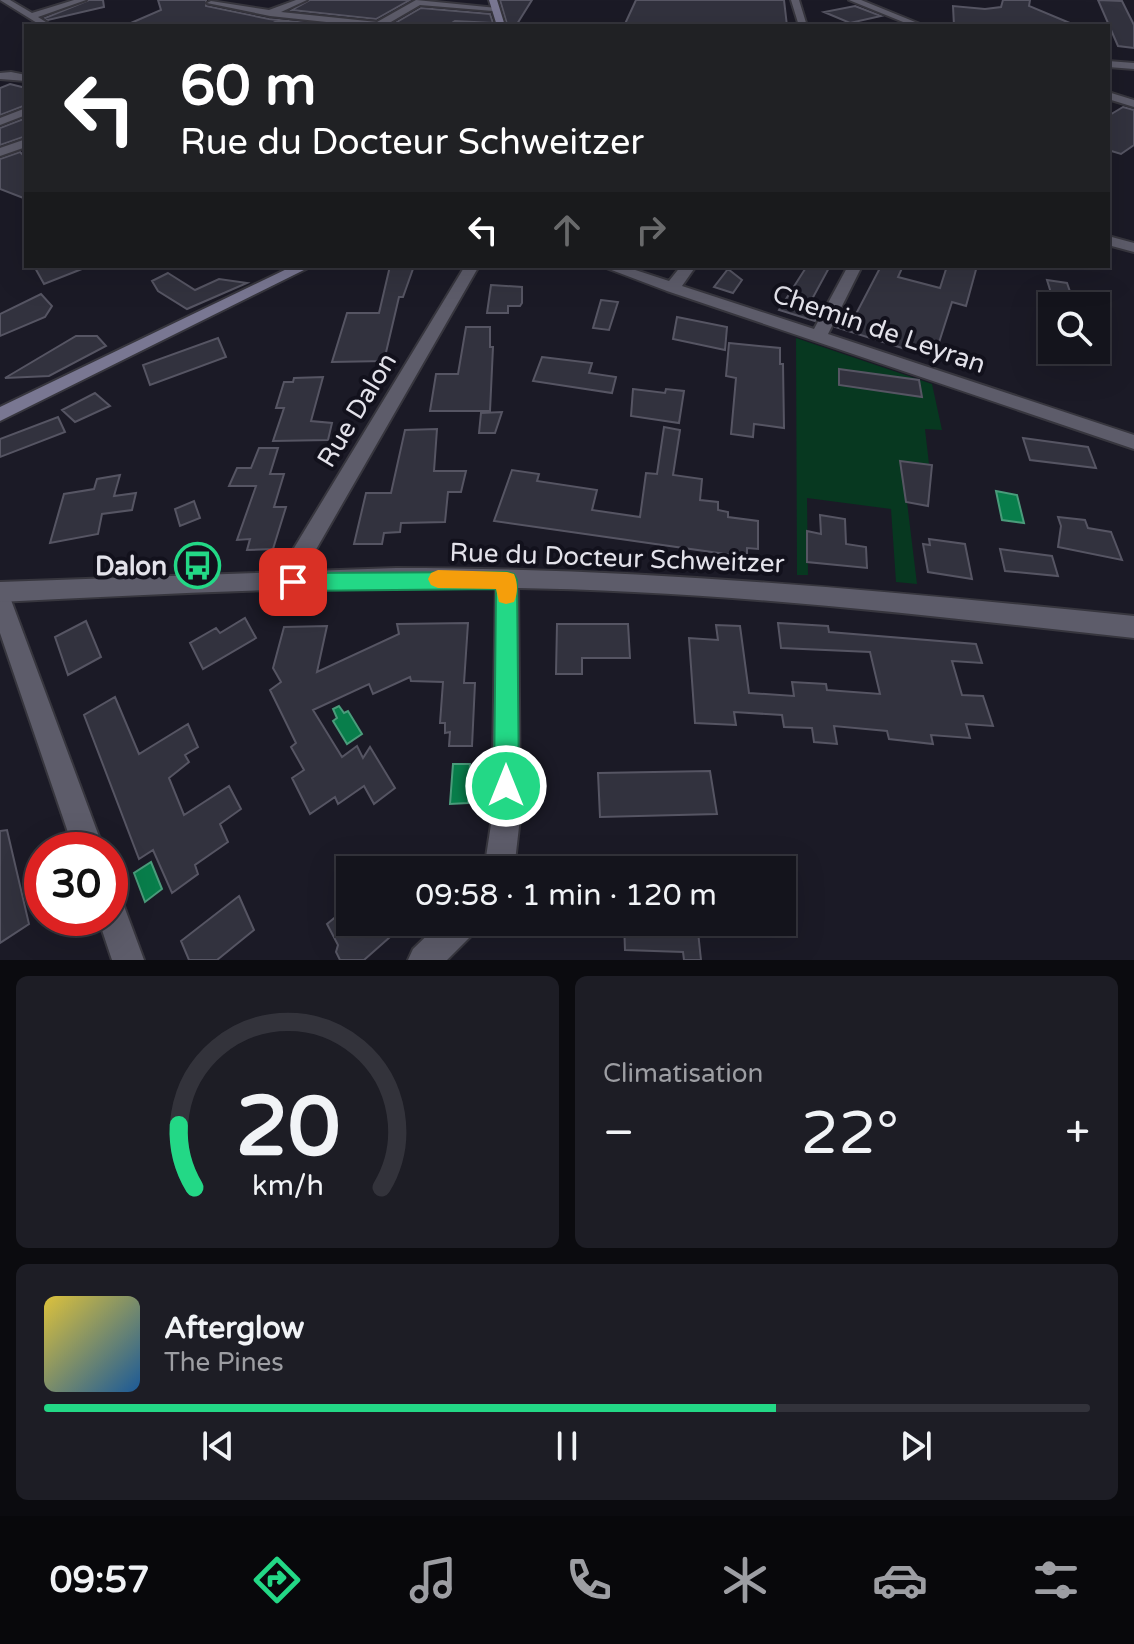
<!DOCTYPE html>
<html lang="fr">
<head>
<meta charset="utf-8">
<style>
  :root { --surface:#14141c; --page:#1d1d25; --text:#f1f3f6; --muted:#9d9ea3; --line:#33333b; --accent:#23d886 }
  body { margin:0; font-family:"Varela Round",sans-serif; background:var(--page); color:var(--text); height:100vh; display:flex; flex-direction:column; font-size:30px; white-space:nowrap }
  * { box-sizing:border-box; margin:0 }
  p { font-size:26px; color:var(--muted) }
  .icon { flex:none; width:44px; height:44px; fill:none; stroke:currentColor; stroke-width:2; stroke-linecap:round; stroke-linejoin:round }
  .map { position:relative; height:960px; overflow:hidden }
  .sheet { display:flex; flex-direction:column; gap:16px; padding:16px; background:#0b0b0f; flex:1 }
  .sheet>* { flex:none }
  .top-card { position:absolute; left:24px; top:24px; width:1086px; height:244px; border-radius:0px; box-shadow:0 8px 32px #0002,0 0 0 2px var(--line); background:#202124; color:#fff; overflow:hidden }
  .controls { position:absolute; left:1038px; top:292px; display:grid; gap:16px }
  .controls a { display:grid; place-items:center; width:72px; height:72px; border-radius:0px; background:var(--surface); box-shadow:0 8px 32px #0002,0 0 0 2px var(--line); font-size:40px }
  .speed { position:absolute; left:24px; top:832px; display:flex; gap:16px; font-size:40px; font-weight:700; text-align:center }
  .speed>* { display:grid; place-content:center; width:104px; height:104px; border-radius:50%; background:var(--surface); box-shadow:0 8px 32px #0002,0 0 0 2px var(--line); line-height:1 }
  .speed .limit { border:12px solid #d22; background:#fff; color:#111 }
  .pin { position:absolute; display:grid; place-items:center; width:68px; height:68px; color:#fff; margin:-34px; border-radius:16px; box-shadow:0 4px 12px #0006 }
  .me { position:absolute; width:88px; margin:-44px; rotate:0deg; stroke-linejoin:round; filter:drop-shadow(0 0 6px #0008) }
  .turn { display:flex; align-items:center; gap:28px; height:168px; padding:0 24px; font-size:36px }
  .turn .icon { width:104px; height:104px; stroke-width:2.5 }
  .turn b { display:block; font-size:56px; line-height:68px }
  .lanes { display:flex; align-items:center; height:76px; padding:0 24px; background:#0003; justify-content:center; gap:40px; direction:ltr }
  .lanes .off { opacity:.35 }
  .big { font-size:60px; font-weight:600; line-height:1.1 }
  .sheet .card { flex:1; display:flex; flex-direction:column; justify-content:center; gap:12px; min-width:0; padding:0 28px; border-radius:12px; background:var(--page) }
  .sheet .dial { align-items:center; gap:0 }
  .dial svg { height:208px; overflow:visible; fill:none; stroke:var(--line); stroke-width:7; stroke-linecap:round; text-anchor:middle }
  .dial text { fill:var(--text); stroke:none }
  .song { display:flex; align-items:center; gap:24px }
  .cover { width:96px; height:96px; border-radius:12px; background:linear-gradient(135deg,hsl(50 70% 55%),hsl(210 70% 35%)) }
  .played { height:8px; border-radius:4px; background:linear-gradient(90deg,var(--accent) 70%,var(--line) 70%) }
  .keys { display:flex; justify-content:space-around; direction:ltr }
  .heat { display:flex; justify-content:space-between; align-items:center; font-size:44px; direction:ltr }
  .sheet .tiles { flex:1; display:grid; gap:16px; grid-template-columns:1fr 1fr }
  .card:last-child { grid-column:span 2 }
  .trip { position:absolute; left:336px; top:856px; width:460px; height:80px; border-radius:0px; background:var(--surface); box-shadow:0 8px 32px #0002,0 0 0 2px var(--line); font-weight:600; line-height:80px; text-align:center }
  .tab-bar { display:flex; height:128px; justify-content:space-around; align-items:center; background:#08080b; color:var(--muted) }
  .tab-bar .icon { width:56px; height:56px }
  .tab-bar .current { color:var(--accent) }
  .tab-bar b { font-size:36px; color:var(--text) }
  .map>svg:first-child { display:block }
</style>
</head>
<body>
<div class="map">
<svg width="1134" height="960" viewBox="0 0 1134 960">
  <rect width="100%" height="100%" fill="#1b1a26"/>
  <path fill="#073820" d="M796,338L932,384L942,430L925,429L929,464L902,461L917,584L896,582L891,509L807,498L808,575H797Z"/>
  <path fill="#087e4b" stroke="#4a9c7b" stroke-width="2" d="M996,491L1017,495L1024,523L1002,520Z
    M339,706L344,713L348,711L362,734L347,744L333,721L337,718L333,709Z
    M453,764H470L468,803L450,804Z
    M151,862L162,889L145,902L134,873Z"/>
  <path fill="#32323e" stroke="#565563" stroke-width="2" d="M89,0H103L104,7L48,20L45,18Z
    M158,0H206V6L269,19L336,26H307L277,21L267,26H124L161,10Z
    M310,0H410L376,19L292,10Z
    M500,0H532L517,24H507Z
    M636,0H784L787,26H624Z
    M1003,0H1030L1029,6L1077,26H954L953,6L985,9L1001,7Z
    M1098,0L1122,1L1134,25V48L1118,46Z
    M855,6L881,16L850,23L824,12Z
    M421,8L490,14L493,23L455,21L447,26H390Z
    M10,84L26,88V105L0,115V88Z
    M1123,107L1134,110V145L1121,154L1108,150V116Z
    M26,118V136L0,145V128Z
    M20,152L26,158V199L0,189V159Z
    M34,266H87V267L44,284Z
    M390,266H414L403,297H399L384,361L332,362L347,313H379Z
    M807,266H830L811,301L824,304L815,321L779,310Z
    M881,266H903L898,277L940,288L947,266H977L966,306L952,302L934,358L835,327L843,310L856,314Z
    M728,269L742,280L733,293L714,287Z
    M168,273L195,290L219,279L247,283L187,309L158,291L152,281Z
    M1047,280L1067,283L1075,306H1055Z
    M491,285L522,287V303L520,306H508V313H487Z
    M41,294L52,306L45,317L0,336V314Z
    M601,300L618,302L609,330L593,328Z
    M677,317L727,327L725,350L673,339Z
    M466,327H490V347H493L490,411H430L436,374H458Z
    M76,336H97L106,346L49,376L5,378Z
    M218,338L226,357L150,385L143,365Z
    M729,343L780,348V364H783L784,428L754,424L753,437L731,434L736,378L726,376Z
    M542,357L592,363L589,373L616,377L612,393L533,381Z
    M839,369L919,380L922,397L839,385Z
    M323,377L311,421L332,423L328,440L273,441L284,408H276L284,382H293L294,378Z
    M633,389L665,393L666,389L684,391L679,423L631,416Z
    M95,393L110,406L75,422L62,410Z
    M502,412L495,433H479L481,413Z
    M58,417L65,432L0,457V439Z
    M664,427L680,430L673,475L702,479L700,500L718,502V510L728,512V517L758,521V549L747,548V557L494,521L512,470L539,474L537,481L597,490L592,510L640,517L646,473L657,474Z
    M437,429L434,471H466L461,492H448L445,522L401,523L400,532L384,533L382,544H354L366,493H391L405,430Z
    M1023,438L1088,447L1096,468L1030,460Z
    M259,448H278L270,474H284L274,507H286L273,549L247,550L250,539L237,540L256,486H229L237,468H251Z
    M900,461L932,465L928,506L906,502Z
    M120,475L114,496L136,493L132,510L102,514L98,534L50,543L64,494L94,489L97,479Z
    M194,501L200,518L180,526L175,509Z
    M820,515L845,519L846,544L866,547L867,568L807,562V531L821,534Z
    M1058,517L1085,520L1088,528L1111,532L1122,560L1058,547L1061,526Z
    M929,539L965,544L972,579L928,572L923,544L930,545Z
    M1000,549L1052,556L1058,576L1005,571Z
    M245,618L256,638L203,669L190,643L216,628L220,633Z
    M86,621L101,657L68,675L55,637Z
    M468,623L464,683H475L472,746H449L450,732L445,733V723H440L443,682L411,681L410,677L373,694L369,684L313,710L342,757L357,746L363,758L370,747L395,788L374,804L364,786L338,804L335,797L310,814L292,778L304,770L291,747L296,743L270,690L281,682L273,668L284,627L327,626L317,672L399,634L397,624Z
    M778,623L828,626L829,632L976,644L982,663L952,661L962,695L983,696L993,726L966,724L970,738L931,735L933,744L889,739L887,731L834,726L837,744L814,742L812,728L784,727L782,715L734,712L736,725L695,723L689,638L718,640L716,625L740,626L749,693L794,696L792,682L826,684L827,690L880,694L870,652L781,648Z
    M557,624H628L630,658H582V674H556Z
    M115,697L139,754L188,724L198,747L185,755L189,762L169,778L184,815L229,786L241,809L220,824L228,842L195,865L198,874L172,893L153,850L139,859L84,715Z
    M710,771L717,814L600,817L598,773Z
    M7,830L29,924L0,943V831Z
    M239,896L254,930L217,960H189L181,941Z
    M350,905V922H407L364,960H340L336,952L338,945L327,924Z
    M624,922H697L701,960H684L683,952L625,950Z"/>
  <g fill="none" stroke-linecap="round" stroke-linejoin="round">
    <defs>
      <path id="minor" d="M0,0H10L32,13L74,0H86L38,17L52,26H42Z
        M296,0H307L281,12L377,22L416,0L497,8L493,11L420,5L384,26H364L270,16L207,3L211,1L269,10Z
        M791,0H799L807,26H799Z
        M849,0H861L925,26H913Z
        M1108,61L1134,63V69L1108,67Z
        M11,72L26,75V81L0,79V73Z
        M1108,92L1134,100V107L1108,99Z
        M26,108V115L0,125V118Z
        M26,139V147L0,156V148Z
        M1108,236L1134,243V252L1108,245Z
        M465,266H479L310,560L301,589L293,592L285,589L282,582L291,553Z
        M601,266H623L669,281L681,266H696L682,286L814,329L848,266H862L828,334L1134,435V449L667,291Z
        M507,570L515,573L518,580L520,818L514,870H484L492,818L496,580L499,573Z
        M0,590L8,593L11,600L104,850H74L0,633Z
        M110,894L121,898L144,960H112L98,918H110Z
        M441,922H478L474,933L447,960H408L413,949Z"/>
      <path id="tertiary" d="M396,568C644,568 888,591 1134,616V638C968,620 801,600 634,592C423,581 211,591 0,602V582Z"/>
      <path id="secondary" d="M489,0H497L505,26H497Z
        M293,266H312L0,421V407Z"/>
    </defs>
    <use href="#minor" stroke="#37363e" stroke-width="4"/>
    <use href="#tertiary" stroke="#37363e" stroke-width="4"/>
    <use href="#secondary" stroke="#37363e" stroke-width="4"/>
    <use href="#minor" fill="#5d5c6a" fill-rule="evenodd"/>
    <use href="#tertiary" fill="#5d5c6a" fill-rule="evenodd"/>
    <use href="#secondary" fill="#797792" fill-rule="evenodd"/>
  </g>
  <path fill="#23d886" stroke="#178c57" stroke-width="2" d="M507,572L514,574L517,580L519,786L515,795L506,799L498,795L494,786L496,589L293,591L286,588L283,582L286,576L293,573Z"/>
  <path fill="#f59e0b" d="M438,570L507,572L514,574C518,583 518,593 514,602L506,604L499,602L496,589L438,588L431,585L428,579L431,573Z"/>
  <defs>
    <symbol id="bus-ring" viewBox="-11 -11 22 22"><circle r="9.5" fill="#12111c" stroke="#23d886" stroke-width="1.5"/><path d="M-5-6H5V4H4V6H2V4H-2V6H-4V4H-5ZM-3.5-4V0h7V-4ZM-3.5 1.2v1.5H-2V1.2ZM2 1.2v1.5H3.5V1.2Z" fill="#23d886"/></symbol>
  </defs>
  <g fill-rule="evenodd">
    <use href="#bus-ring" x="172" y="540" width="51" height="51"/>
  </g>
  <g text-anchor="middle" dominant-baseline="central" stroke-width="8" stroke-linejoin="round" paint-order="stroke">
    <g font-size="26" fill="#e3e2ea" stroke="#12111c">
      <text transform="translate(879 329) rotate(19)">Chemin de Leyran</text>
      <text transform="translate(357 410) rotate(-59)">Rue Dalon</text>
      <text transform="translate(617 558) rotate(2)">Rue du Docteur Schweitzer</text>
    </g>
    <g font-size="26" font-weight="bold" fill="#e3e2ea" stroke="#12111c" text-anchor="end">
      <text x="167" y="566">Dalon</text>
    </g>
  </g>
</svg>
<div class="controls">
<a><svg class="icon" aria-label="search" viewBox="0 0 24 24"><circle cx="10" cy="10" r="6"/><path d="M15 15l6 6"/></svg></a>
</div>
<div class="speed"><div class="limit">30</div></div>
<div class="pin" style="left:293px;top:582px;background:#d93025"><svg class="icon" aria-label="arrive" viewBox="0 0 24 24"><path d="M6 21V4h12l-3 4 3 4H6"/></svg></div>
<svg class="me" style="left:506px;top:786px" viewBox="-20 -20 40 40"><circle r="17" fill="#23d886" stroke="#fff" stroke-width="3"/><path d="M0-11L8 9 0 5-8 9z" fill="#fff"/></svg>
<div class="trip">09:58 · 1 min · 120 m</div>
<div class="top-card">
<div class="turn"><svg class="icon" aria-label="left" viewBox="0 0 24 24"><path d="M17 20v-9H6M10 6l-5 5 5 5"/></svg><div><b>60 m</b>Rue du Docteur Schweitzer</div></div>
<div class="lanes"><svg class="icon" aria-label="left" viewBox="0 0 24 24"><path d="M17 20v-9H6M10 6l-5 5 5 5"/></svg><svg class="icon off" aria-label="ahead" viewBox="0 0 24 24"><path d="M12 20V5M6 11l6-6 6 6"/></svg><svg class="icon off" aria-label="right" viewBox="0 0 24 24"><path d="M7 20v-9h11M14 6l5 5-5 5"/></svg></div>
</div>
</div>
<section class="sheet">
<div class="tiles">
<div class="card dial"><svg viewBox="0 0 100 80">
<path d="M14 69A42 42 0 1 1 86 69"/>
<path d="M14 69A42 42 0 0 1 8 45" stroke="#23d886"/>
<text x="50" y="56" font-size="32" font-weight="700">20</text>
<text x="50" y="72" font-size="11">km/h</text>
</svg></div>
<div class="card"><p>Climatisation</p>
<div class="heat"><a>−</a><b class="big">22°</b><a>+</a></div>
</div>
<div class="card">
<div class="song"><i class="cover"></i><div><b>Afterglow</b><p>The Pines</p></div></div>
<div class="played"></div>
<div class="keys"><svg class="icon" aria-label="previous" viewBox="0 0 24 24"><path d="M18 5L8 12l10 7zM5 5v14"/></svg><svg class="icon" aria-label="pause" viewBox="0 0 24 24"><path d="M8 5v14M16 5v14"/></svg><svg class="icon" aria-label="next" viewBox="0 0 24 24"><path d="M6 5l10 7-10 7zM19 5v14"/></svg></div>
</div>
</div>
</section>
<nav class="tab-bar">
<b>09:57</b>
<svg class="icon current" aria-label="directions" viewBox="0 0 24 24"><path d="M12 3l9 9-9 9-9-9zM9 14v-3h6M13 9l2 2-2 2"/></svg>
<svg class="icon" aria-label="music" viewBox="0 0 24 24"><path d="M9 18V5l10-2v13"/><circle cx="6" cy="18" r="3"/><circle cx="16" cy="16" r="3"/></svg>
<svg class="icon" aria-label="phone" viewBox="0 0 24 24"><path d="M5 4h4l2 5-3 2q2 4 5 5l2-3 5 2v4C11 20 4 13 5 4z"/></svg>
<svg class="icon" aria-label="climate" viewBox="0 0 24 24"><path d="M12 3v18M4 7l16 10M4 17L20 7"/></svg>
<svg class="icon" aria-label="car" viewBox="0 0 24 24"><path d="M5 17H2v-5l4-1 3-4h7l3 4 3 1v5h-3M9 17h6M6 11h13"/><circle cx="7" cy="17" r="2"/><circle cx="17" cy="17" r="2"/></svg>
<svg class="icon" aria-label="filters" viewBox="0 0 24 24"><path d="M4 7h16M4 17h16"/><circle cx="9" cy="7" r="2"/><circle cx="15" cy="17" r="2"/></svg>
</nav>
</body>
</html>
